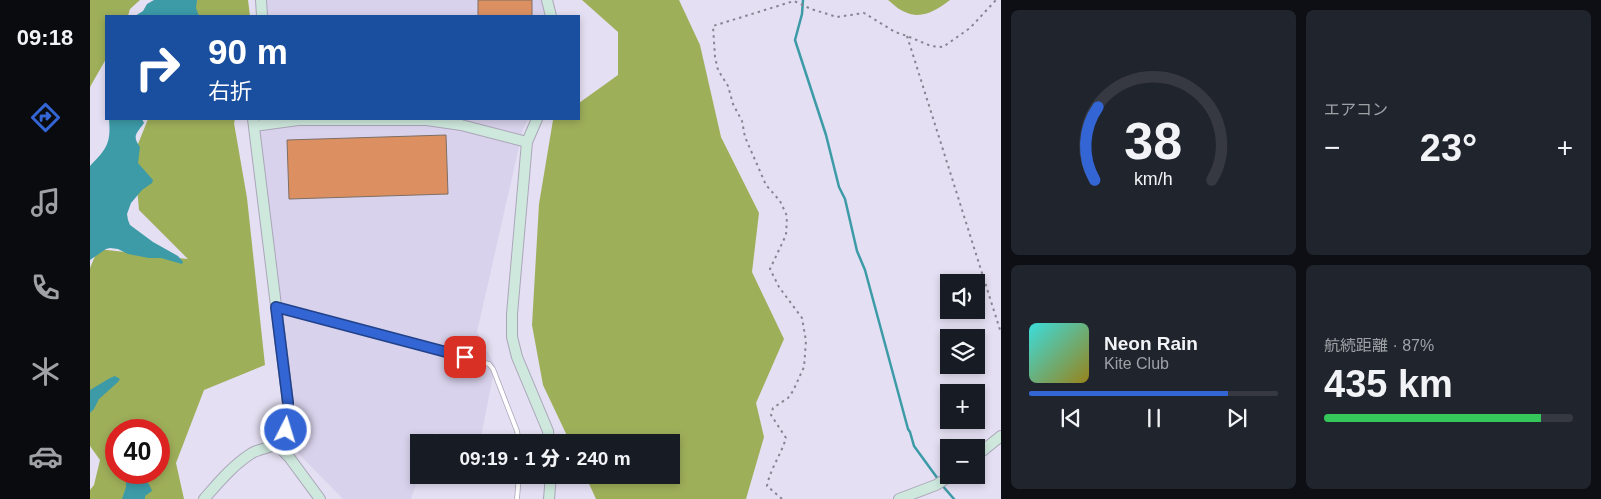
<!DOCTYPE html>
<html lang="ja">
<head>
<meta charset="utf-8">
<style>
  :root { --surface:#171b24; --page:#20242c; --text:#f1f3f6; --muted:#9ea1a6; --line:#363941; --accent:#3365d4 }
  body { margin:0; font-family:Arial,"Noto Sans JP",sans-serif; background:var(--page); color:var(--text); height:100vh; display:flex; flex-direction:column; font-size:19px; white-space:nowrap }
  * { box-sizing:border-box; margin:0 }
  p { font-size:16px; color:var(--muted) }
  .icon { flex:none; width:28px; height:28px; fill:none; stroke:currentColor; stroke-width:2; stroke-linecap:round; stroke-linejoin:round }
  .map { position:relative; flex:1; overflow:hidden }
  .side { display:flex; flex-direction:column; gap:10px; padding:10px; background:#0d0f14; width:600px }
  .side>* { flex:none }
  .hud { position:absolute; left:15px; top:15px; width:475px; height:105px; border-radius:0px; box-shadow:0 2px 8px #0003; background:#1a4fa0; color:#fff; overflow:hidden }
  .buttons { position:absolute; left:850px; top:274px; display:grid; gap:10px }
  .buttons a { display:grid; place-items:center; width:45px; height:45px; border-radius:0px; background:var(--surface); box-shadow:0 2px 8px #0003; font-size:25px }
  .speed { position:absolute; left:15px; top:419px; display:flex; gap:10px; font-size:25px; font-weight:700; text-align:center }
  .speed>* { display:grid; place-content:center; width:65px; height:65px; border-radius:50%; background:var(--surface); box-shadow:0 2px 8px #0003; line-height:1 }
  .speed .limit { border:8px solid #d22; background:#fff; color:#111 }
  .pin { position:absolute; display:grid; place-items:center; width:42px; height:42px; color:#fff; margin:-21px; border-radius:10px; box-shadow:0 2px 8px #0006 }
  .me { position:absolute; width:55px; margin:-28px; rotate:5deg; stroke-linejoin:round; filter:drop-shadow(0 0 4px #0008) }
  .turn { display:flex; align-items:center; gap:18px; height:105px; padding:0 20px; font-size:22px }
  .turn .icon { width:65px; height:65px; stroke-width:2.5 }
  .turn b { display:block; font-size:35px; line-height:42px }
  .big { font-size:38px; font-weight:800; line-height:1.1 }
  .side .tile { flex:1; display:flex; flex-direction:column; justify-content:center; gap:8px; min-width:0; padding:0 18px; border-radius:8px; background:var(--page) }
  .side .dial { align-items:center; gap:0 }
  .dial svg { height:130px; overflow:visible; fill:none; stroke:var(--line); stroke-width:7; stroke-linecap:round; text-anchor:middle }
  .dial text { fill:var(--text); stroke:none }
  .song { display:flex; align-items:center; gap:15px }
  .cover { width:60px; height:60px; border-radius:8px; background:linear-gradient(135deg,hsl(180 70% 55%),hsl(50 70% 35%)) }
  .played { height:5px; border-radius:2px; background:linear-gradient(90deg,var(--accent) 80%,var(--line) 80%) }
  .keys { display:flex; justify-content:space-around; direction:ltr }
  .heat { display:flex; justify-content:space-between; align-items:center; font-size:28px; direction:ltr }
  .charge { height:8px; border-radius:4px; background:linear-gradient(90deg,#34c759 87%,var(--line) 0) }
  .side .tiles { flex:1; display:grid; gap:10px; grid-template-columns:repeat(2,1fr) }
  .trip { position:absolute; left:320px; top:434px; width:270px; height:50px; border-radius:0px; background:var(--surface); box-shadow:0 2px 8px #0003; font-weight:800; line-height:50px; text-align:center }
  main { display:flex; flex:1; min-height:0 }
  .tabs { display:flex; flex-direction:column; width:90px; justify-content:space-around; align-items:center; background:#090b0e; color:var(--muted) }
  .tabs .icon { width:35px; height:35px }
  .tabs .selected { color:var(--accent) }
  .tabs b { font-size:22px; color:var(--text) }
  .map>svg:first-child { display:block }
</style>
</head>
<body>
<main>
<nav class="tabs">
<b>09:18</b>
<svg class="icon selected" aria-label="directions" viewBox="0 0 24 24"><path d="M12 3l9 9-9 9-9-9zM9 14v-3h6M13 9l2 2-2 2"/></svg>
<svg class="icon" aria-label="music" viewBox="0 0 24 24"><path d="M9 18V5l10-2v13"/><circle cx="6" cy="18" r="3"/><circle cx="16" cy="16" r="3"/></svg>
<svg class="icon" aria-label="phone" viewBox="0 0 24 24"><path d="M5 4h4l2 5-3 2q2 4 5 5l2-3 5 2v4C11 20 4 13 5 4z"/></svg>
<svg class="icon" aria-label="climate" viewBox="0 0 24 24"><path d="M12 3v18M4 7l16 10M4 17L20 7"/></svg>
<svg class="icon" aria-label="car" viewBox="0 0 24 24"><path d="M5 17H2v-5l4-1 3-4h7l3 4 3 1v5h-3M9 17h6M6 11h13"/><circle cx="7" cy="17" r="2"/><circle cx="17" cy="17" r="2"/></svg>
</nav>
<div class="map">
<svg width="911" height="499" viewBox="0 0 911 499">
  <rect width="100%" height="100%" fill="#e4dff2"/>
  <path fill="#d8d2ec" d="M175,0H455L458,16H176Z
    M168,119H438L433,129L387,332L405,366L390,442H377L344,433L340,442H329V475L321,499H253L207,452Z"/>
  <path fill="#9eaf5a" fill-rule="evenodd" d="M0,0H50L40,9L38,16H16V59L0,87Z
    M105,0H158L160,16H104Z
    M492,0H589L610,45L631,137L669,213L662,272L694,339L666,403L674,437L656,499H506L495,475H581V442H480L453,385L442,325L449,204L463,120L466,119H489V103L528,75V32Z
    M798,0H860C847,10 831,20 815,12C809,10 803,4 798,0Z
    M58,119H145L144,123L157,198L175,365L114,390L86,463L94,499H0V490L4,485L10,460L0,446V268L8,249L98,259L49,210L44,154ZM26,430H69V472H26Z"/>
  <path fill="#3c9ba7" d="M64,0H107L106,8L109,16H45L53,11L57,4Z
    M19,119H52L54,123C46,134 42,136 50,147L48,163L63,180L62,183L52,190L41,203L37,214L38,220L40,225L63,242L88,256L93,262L92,264L71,258H59L38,254L28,249L20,248L16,249L0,260V166C17,149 21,143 19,119Z
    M25,376L30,379L28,382L9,399L4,409L0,413V390L20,378Z
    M46,475C55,476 59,483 62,491L55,496V499H32L36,487V478L39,476Z"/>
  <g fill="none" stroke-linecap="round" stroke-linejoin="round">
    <path stroke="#3c9ba7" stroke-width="2.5" d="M713,0L712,14L705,40L736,135L749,187L755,199L767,251L775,270L818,429L820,432L824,446L848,479
      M851,484L864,499"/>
  </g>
  <path fill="#dc9061" stroke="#7e6e64" d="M388,0H442V16H388Z
    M356,135L358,194L199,199L197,140Z"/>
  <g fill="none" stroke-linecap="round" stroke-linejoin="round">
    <defs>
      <path id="lane" d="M188,308L399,364L403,369L427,431L429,442
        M427,499L429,475"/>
      <path id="secondary" d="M171,0L172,16
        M457,0L461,16
        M447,119L437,142L422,314V337L427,357L458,431L459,442
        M164,126L208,120H337L371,125L437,142
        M186,444L199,457L230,499
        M886,456L911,436
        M114,499C129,482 143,465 162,453C171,448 183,448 191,441C199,432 197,414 198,403L163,119
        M459,499L461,475
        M809,499L846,485L862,475"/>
    </defs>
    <use href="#lane" stroke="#aaa6b8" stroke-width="5.5"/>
    <use href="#secondary" stroke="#aaa6b8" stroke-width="12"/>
    <path stroke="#888492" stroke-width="2" stroke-dasharray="2.5 4" stroke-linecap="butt" d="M817,36L911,333
      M692,499L677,486C680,469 691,455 696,438L681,415L683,408L698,398L703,391L714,367L716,341L712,318L689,287L680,269L696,235L697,216L690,201L676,185L655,137L652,121L643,104L638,86L628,70L625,57L623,26L704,1L721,9L747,17L774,13L805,32L817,36L841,46L853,47L880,28L906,0"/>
    <use href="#lane" stroke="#fff" stroke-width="4"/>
    <use href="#secondary" stroke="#cee8dd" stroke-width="10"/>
  </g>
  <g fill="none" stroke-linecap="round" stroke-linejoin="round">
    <defs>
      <path id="route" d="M196,430L198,403L186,307L375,357"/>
    </defs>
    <use href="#route" stroke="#21428a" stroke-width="12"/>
    <use href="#route" stroke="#3365d4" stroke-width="9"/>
  </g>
</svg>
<div class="buttons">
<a><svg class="icon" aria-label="sound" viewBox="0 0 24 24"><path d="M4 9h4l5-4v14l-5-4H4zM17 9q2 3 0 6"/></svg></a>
<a><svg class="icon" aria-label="layers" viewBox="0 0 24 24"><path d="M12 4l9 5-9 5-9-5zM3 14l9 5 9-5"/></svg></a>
<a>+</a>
<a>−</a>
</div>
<div class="speed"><div class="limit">40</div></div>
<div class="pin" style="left:375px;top:357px;background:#d93025"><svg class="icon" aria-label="arrive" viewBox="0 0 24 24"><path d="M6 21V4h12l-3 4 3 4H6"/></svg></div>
<svg class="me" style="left:196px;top:430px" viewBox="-20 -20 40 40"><circle r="17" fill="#3365d4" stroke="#fff" stroke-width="3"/><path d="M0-11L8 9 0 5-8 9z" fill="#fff"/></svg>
<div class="trip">09:19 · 1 分 · 240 m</div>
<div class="hud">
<div class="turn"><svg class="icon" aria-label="right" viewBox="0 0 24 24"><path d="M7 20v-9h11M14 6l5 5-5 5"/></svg><div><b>90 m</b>右折</div></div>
</div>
</div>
<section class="side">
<div class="tiles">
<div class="tile dial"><svg viewBox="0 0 100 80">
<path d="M14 69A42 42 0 1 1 86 69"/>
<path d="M14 69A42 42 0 0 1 16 24" stroke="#3365d4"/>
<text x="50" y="56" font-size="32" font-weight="700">38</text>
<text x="50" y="72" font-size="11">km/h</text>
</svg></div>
<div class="tile"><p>エアコン</p>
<div class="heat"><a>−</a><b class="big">23°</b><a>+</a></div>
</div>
<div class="tile">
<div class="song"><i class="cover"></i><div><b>Neon Rain</b><p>Kite Club</p></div></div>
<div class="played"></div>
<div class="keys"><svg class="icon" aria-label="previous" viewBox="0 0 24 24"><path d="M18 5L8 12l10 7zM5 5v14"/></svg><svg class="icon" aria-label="pause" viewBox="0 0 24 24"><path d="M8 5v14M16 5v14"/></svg><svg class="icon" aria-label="next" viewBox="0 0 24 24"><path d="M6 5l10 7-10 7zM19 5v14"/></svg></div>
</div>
<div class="tile"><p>航続距離 · 87%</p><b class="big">435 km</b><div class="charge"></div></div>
</div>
</section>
</main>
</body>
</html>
